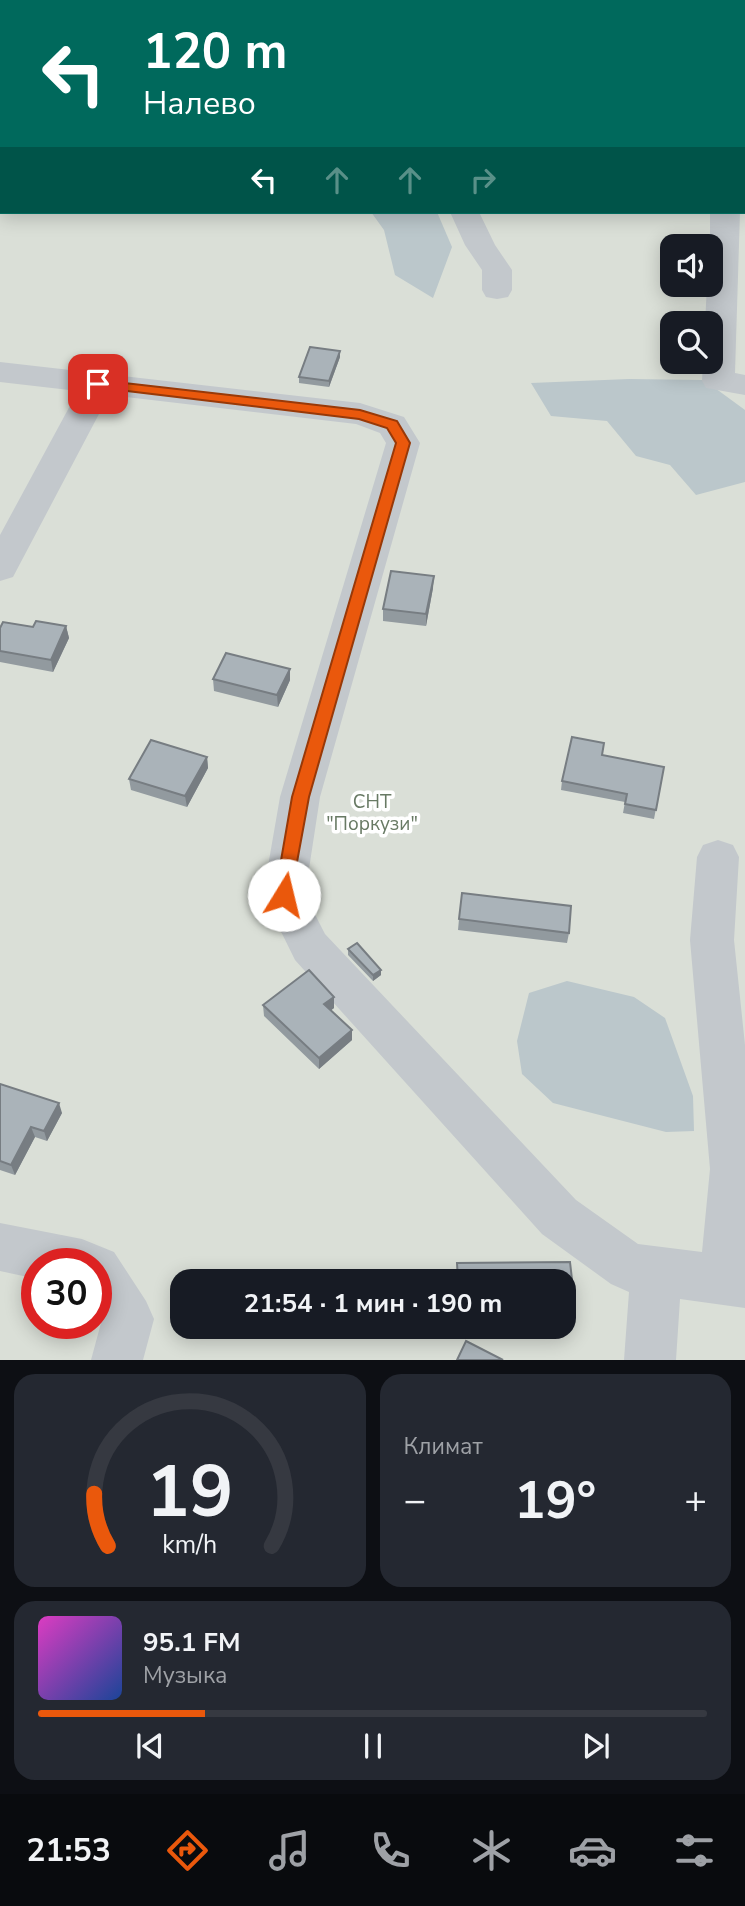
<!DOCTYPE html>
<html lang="ru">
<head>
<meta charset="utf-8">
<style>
  :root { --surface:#171b24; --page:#242831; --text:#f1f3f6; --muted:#9ea1a6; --line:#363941; --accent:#ea580c }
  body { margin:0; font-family:"Nunito Sans",sans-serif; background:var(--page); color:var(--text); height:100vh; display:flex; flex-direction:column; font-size:26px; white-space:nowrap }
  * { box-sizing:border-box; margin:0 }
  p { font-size:23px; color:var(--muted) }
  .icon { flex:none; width:38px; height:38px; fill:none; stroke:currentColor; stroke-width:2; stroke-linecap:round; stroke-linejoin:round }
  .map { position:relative; height:1360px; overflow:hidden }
  .panel { display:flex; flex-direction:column; gap:14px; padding:14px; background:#0d0f14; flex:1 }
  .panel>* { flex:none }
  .hud { position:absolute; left:0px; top:0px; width:746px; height:214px; box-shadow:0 4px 18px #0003; background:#00695c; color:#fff; overflow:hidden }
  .tools { position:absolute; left:660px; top:234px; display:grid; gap:14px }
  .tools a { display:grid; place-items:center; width:63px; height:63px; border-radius:14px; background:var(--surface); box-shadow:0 4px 18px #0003; font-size:35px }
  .speed { position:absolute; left:21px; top:1248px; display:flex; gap:14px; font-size:35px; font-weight:700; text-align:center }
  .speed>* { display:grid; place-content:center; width:91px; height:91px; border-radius:50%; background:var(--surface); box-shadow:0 4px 18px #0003; line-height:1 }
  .speed .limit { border:10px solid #d22; background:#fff; color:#111 }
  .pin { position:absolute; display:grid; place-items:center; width:60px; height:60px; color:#fff; margin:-30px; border-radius:14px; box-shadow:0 4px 10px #0006 }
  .me { position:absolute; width:77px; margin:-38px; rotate:9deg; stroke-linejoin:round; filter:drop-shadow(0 0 5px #0008) }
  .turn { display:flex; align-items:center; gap:24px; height:147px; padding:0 28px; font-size:32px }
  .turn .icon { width:91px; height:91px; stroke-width:2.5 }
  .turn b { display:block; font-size:49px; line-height:60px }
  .lanes { display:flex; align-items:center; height:66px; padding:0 28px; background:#0003; justify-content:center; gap:35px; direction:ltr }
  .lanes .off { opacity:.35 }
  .big { font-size:52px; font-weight:700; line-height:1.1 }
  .panel .tile { flex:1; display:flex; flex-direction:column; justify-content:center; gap:10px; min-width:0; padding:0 24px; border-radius:21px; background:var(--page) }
  .panel .dial { align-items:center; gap:0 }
  .dial svg { height:182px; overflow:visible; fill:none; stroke:var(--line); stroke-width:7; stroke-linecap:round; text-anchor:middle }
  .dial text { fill:var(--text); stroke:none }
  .song { display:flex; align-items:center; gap:21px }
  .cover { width:84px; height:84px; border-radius:10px; background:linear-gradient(135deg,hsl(310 70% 55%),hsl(220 70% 35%)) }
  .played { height:7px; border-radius:4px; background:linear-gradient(90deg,var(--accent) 25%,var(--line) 25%) }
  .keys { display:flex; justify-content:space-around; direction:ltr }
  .heat { display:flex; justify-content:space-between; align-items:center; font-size:38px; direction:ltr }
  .panel .tiles { flex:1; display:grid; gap:14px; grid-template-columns:1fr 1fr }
  .tile:last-child { grid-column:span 2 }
  .trip { position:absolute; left:170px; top:1269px; width:406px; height:70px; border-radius:21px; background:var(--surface); box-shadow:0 4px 18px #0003; font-weight:700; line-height:70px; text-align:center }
  .menu { display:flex; height:112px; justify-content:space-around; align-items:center; background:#090b0e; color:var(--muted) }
  .menu .icon { width:49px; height:49px }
  .menu .active { color:var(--accent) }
  .menu b { font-size:32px; color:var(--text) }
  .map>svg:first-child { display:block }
</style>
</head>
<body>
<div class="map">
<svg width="745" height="1360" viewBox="0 0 745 1360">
  <rect width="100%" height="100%" fill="#fafaf8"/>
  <path fill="#dadfd7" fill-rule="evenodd" d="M0,0H745V1360H0ZM2,2H744V212H2ZM672,247H710V285H672ZM672,324H710V362H672ZM37,1264H96V1323H37ZM182,1281H564V1326H182Z"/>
  <path fill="#bbc7cb" d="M371,212H437L452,247L433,298L395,275L384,230Z
    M629,379L704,380L745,410V482L696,495L670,465L636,456L607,421L551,416L531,383Z
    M567,981L634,997L665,1018L693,1096L694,1131L666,1132L553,1103L522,1074L517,1041L529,993Z"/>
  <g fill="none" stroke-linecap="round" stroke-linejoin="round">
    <path fill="#c3c8cc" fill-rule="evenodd" d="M493,0H517V2H493Z
      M729,0H745V9L744,2Z
      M0,67H2V83H0Z
      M744,160H745V176H744Z
      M450,212H479L495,245L512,270V290L508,297L497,299L486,297L482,290V270L465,245Z
      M710,212H740L735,373L745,375V395L706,388L702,381L703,362H710V324H705L707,285H710Z
      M0,362L360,403L404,417L420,443L320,797L305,895L325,934L576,1200L638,1244L702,1252L710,1169L690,940L697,857L703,845L718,840L733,845L739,857L734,940L745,1045V1308L680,1299L676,1360H624L629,1292L611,1284L542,1234L295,960L263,895L280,797L386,443L380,433L356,424L109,395L13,577L0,581V535L78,391L0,382Z
      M0,1223L82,1239L114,1252L146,1301L154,1319L143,1360H91L101,1323L96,1316V1264H37V1279L0,1271Z"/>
  </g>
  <path fill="#929a9f" d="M340,351V357L329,387L299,383V377Z
    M433,588L426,626L383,621V609Z
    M66,626L69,638L53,672L0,662V628Z
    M290,669V680L278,707L214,691L213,679Z
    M602,755L664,767L654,819L623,813L625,802L561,790L562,781Z
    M207,757L208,768L187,807L131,790L129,779Z
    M459,919L569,933L567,943L458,930Z
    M348,949L381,970V975L373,981L348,955Z
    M334,997V1008L331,1010L352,1040L319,1069L264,1016L263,1005Z
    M0,1084L62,1113L47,1141L35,1137L15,1175L0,1170Z
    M570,1262L574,1297L572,1306H564V1281H457V1263Z"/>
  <path fill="#777d82" d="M340,351V357L329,387V381Z
    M434,576L433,588L426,626V614Z
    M66,626L69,638L53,672L51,660Z
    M290,669V680L278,707L277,695Z
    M207,757L208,768L187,807L185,796Z
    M381,970V975L373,981V975Z
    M334,997V1008L325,1015L324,1004Z
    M352,1030V1040L319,1069V1058Z
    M59,1103L62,1113L47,1141L44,1131Z
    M31,1127L35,1137L15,1175L11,1165Z"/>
  <path fill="#aab3b9" stroke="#777d82" stroke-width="2" d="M310,347L340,351L329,381L299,377Z
    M391,571L434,576L426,614L383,609Z
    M36,621L66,626L51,660L0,651V628L3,622L33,627Z
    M226,653L290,669L277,695L213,679Z
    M572,737L604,743L602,755L664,767L656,810L625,804L627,794L562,781Z
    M151,740L207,757L185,796L129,779Z
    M462,893L571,906L569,933L459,919Z
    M357,943L381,970L373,975L348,949Z
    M309,970L334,997L324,1004L352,1030L319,1058L263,1005Z
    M0,1084L59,1103L44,1131L31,1127L11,1165L0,1161Z
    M570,1262L574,1297H564V1281H458L457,1263Z
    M466,1341L503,1360H457Z"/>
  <path fill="#ea580c" stroke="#983908" stroke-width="2" d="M98,380L360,410L397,421L410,443L309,797L290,900L284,902L277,900L275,895L292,797L396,443L387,428L359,419L94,387L92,384Z"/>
  <g text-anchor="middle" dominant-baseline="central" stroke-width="7" stroke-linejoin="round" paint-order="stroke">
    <g font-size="19" fill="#687a64" stroke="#fff">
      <text x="372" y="802">СНТ<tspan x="372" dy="22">"Поркузи"</tspan></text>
    </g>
  </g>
</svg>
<div class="tools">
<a><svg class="icon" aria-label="sound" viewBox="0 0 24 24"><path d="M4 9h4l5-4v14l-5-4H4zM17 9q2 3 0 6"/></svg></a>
<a><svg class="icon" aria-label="search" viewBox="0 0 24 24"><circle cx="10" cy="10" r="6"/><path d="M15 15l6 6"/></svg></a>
</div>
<div class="speed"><div class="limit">30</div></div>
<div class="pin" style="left:98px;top:384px;background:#d93025"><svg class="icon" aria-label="arrive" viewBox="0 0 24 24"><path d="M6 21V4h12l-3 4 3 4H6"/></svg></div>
<svg class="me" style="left:284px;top:895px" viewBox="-20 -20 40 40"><circle r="19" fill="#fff"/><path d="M0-13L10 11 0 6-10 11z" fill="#ea580c"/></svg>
<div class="trip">21:54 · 1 мин · 190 m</div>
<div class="hud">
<div class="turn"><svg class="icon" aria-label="left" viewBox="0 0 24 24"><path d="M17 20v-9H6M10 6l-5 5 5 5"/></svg><div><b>120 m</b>Налево</div></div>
<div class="lanes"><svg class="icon" aria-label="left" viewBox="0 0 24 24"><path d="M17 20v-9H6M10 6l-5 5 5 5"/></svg><svg class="icon off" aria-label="ahead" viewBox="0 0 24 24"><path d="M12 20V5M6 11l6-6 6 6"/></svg><svg class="icon off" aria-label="ahead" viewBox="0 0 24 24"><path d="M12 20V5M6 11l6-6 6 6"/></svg><svg class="icon off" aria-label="right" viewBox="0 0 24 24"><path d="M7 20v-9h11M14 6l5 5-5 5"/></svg></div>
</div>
</div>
<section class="panel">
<div class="tiles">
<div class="tile dial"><svg viewBox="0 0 100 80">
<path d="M14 69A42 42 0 1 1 86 69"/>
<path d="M14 69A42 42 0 0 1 8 46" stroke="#ea580c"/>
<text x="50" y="56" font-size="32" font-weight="700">19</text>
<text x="50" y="72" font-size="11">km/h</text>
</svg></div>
<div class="tile"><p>Климат</p>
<div class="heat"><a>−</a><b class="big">19°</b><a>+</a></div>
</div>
<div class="tile">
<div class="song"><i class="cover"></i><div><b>95.1 FM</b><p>Музыка</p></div></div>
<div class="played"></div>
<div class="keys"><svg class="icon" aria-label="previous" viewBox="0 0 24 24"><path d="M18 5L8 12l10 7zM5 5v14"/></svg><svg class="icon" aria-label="pause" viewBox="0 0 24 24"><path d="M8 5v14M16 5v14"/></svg><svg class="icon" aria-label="next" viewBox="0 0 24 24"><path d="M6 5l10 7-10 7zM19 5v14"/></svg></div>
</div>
</div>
</section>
<nav class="menu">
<b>21:53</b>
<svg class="icon active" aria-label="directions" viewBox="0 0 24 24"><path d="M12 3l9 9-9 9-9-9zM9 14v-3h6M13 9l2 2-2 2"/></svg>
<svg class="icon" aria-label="music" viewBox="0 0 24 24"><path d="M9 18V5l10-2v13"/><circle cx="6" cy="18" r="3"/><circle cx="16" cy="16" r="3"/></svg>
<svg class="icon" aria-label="phone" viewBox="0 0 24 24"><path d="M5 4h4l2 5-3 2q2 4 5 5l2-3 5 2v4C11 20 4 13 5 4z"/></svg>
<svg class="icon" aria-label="climate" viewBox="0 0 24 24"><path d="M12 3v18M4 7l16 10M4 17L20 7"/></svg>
<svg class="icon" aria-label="car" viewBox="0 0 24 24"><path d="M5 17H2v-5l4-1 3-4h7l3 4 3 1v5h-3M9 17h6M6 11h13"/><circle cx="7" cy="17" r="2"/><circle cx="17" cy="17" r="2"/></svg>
<svg class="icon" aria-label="filters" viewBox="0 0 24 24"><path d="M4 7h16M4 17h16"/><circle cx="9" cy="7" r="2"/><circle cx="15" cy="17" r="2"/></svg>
</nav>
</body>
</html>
